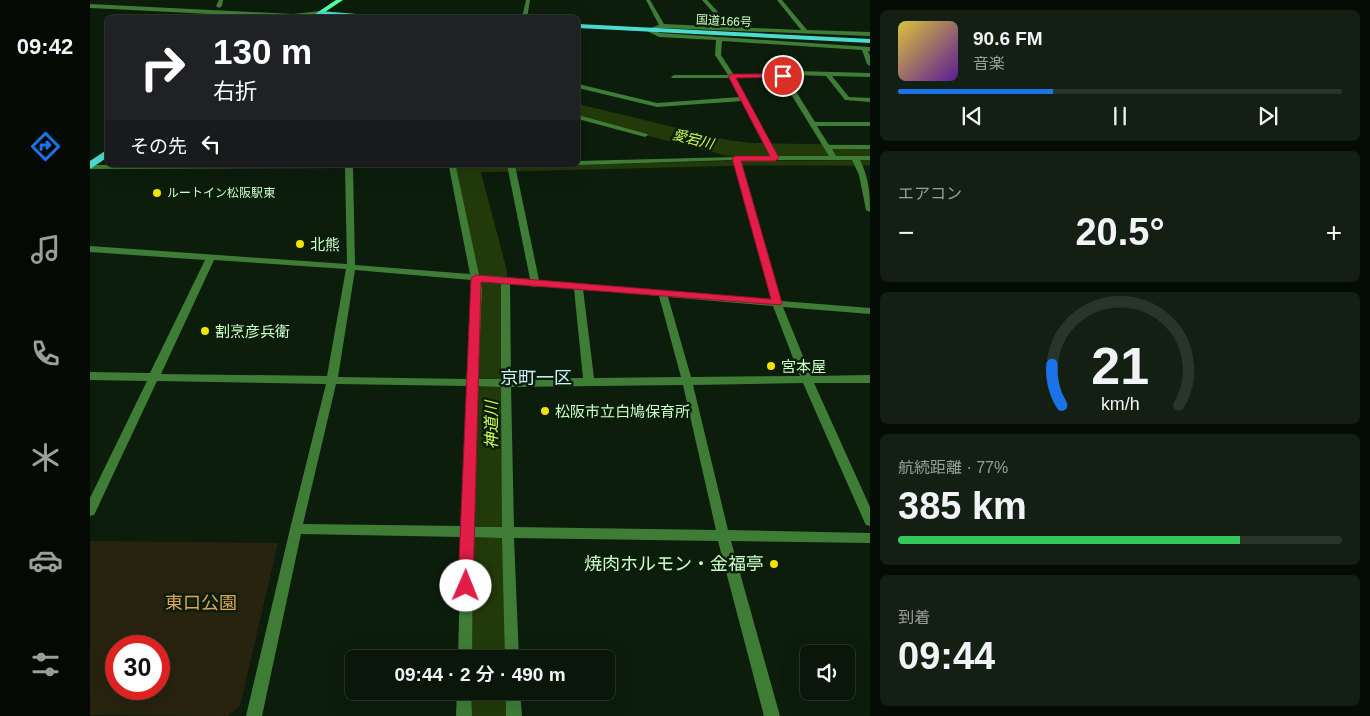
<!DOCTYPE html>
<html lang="ja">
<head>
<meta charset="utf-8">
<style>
  :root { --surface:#091609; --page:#121f12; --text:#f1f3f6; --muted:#999f9c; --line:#29352a; --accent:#1a73e8 }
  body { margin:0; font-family:Arial,"Noto Sans JP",sans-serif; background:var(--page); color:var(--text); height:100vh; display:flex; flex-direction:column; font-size:19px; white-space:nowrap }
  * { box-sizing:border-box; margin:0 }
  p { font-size:16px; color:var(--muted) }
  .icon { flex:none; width:28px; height:28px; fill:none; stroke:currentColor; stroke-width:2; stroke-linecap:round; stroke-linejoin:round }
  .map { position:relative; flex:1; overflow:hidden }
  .details { display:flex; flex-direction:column; gap:10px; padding:10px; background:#050c05; width:500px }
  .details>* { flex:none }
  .hud { position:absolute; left:15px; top:15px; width:475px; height:152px; border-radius:8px; box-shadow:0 5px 20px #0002,0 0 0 1px var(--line); background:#202124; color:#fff; overflow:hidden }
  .controls { position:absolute; left:710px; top:645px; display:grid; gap:10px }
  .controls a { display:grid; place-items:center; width:55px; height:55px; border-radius:8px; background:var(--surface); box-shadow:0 5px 20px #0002,0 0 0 1px var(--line); font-size:25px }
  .speed { position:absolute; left:15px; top:635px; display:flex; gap:10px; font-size:25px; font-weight:700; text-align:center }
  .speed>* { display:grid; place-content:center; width:65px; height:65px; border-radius:50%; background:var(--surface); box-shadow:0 5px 20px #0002,0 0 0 1px var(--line); line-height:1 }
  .speed .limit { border:8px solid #d22; background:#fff; color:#111 }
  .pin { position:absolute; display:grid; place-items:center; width:42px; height:42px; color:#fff; margin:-21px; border:2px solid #fff; border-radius:50%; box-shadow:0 1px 5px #0007 }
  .me { position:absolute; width:55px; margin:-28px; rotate:1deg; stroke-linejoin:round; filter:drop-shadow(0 0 4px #0008) }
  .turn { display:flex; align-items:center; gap:18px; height:105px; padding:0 25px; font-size:22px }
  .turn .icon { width:65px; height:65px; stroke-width:2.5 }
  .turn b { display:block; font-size:35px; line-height:42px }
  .then { display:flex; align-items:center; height:48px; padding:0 25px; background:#0003; gap:10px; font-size:19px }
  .big { font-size:38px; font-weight:600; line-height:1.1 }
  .details .widget { flex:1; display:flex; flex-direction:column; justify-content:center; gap:8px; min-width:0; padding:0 18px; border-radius:8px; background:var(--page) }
  .details .dial { align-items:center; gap:0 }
  .dial svg { height:130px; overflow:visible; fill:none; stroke:var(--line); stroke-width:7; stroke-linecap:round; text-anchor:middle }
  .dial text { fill:var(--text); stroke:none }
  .song { display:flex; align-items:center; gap:15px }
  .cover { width:60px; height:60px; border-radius:8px; background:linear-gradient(135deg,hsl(50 70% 55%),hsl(270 70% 35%)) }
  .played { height:5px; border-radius:2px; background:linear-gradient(90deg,var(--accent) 35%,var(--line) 35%) }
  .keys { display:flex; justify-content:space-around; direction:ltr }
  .heat { display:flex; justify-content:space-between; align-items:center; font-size:28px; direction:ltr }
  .charge { height:8px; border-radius:4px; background:linear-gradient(90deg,#34c759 77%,var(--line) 0) }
  .trip { position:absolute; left:255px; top:650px; width:270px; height:50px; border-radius:8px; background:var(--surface); box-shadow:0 5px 20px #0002,0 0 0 1px var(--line); font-weight:600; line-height:50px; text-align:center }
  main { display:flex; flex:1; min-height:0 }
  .tab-bar { display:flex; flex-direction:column; width:90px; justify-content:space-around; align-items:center; background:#040904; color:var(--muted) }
  .tab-bar .icon { width:35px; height:35px }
  .tab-bar .current { color:var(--accent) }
  .tab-bar b { font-size:22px; color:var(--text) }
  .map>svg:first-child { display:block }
</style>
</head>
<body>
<main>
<nav class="tab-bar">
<b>09:42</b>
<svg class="icon current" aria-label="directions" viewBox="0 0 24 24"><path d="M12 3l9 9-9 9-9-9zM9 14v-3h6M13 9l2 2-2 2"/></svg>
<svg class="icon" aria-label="music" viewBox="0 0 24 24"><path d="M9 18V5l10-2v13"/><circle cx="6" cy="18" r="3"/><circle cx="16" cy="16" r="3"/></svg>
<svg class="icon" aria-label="phone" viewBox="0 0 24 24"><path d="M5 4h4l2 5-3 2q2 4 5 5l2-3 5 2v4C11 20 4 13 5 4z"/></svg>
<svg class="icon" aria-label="climate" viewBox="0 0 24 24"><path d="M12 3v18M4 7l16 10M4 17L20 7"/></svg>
<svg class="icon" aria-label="car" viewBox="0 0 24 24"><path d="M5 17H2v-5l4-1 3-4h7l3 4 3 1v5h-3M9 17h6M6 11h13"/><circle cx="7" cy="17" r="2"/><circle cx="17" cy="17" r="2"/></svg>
<svg class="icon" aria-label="filters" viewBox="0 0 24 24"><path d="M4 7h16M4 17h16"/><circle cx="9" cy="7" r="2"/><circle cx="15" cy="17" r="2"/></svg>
</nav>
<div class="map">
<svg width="780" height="716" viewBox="0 0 780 716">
  <rect width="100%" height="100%" fill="#0c1d0c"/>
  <path fill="#27230f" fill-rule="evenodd" d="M0,541L188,543L150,706L137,716L0,715ZM26,646H69V689H26Z"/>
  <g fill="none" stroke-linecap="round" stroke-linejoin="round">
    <path stroke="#223a09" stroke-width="5" d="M377,170L657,163H780"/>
    <path fill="#223a09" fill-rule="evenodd" d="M488,104L637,140L661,143L780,145V161L661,159L637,156L488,118Z
      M363,165H389L417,271L426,659H374L385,271Z
      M373,691H427V716H373Z"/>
    <path fill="#3f7d37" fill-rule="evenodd" d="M129,0H133L132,6L129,8L126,6Z
      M436,0H440L437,18H432Z
      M556,0H560L574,24L636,27L612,0H617L642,27L711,30L687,0H692L717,30L780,32V36L572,28L564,30L570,33L780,47V51H778L780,56V66L777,64L772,50L632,41L631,55L644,75L693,74L705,71L780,73V77L742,76L759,97L780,98V102L755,100L736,76L705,75L697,77L725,122H780V126H727L739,145H780V149H742L746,156H780V160H770C779,179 780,192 780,212L776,210L769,175L762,160H651L691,301L780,308V314L693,307L721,376L780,375V383H724L780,507V526L776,525L774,521L713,383L603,385L638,530L780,533V543L641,541L690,716H674L628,541L424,538L429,659H415L412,538L383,537L382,659H368L371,537L211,534L172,716H156L200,529L236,384L67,381L6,511L4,515L0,516V498L57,381L0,380V372L60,373L115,260L0,252V246L257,264L255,168L0,169V165H405L401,167H366L389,275L440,279L417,165H425L449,280L682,300L644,160L488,165H487L488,161L680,156L652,101L567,107L488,88V84L567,103L650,97L640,78H582L581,77L584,75H638L625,55L626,40L569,37L557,31V29L569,25ZM646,78H691L739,156H687ZM359,167L380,274L265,265L263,168ZM124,260L256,269L237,376L71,374ZM265,270L381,280L382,288L378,379L248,377ZM390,281L411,282V379H388L392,288ZM420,283L445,287L448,286L484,289L493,378L421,379ZM493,289L569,296L591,377L504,378ZM578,297L683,306L710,376L601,377ZM246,384L378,386L371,526L213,524ZM593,385L626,530L424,527L421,387ZM388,386L411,387L412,527H383Z
      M488,115L557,134L558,135L555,137L488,119Z
      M367,691H381L382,716H366Z
      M416,691H430L432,716H416Z"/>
    <path fill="#3f7d37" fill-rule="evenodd" d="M0,4L203,14L230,11L233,13L202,18L0,8Z"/>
    <path fill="#50fea1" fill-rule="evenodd" d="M246,0H253L232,14H228V12Z"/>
    <path fill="#4adcd0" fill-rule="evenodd" d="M230,11L291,16L294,18L231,15L228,18H219Z
      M488,24L780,39V43L488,28Z
      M18,149V157L0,169V161Z"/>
  </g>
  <path fill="#e11d48" stroke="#92132f" d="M693,74L696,76L695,77L646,78L689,158L685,161H651L692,303L691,305L391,282L383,586L381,591L376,593L370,591L368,586L381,278L386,275L681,299L642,158L646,156H680L638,76L642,74Z"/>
  <g fill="#f2e401" stroke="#0c1d0c" stroke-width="2">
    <circle cx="67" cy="193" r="5"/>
    <circle cx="210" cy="244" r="5"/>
    <circle cx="115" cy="331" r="5"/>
    <circle cx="681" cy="366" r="5"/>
    <circle cx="455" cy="411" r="5"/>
    <circle cx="684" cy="564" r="5"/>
  </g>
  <g text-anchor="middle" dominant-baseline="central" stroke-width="5" stroke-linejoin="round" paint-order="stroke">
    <g font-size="12" fill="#cbffc8" stroke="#0c1d0c">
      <text transform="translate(634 21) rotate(3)">国道166号</text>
    </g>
    <g font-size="12" fill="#cbffc8" stroke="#0c1d0c" text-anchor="start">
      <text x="77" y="193">ルートイン松阪駅東</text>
    </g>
    <g font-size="14" font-style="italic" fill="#ccfe57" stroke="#0c1d0c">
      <text transform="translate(603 139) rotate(14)">愛宕川</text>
    </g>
    <g font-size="15" fill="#cbffc8" stroke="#0c1d0c" text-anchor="start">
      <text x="220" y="244">北熊</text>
      <text x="125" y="331">割烹彦兵衛</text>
      <text x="691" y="366">宮本屋</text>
      <text x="465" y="411">松阪市立白鳩保育所</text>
    </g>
    <g font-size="16" font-style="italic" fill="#ccfe57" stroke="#0c1d0c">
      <text transform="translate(401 425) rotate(-90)">神道川</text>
    </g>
    <g font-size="18" fill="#caf4ff" stroke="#0c1d0c">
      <text x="446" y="378">京町一区</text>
    </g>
    <g font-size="18" fill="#cbffc8" stroke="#0c1d0c" text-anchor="end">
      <text x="674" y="564">焼肉ホルモン・金福亭</text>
    </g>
    <g font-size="18" fill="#dea656" stroke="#0c1d0c">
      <text x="111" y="603">東口公園</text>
    </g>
  </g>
</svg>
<div class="controls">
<a><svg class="icon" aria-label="sound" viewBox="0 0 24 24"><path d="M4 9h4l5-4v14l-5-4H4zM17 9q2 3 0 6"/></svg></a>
</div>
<div class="speed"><div class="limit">30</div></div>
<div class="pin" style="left:693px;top:76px;background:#d93025"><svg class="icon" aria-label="arrive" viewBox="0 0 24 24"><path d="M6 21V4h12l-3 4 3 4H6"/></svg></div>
<svg class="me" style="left:376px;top:586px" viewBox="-20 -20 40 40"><circle r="19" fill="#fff"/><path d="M0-13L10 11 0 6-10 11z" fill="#e11d48"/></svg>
<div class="trip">09:44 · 2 分 · 490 m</div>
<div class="hud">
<div class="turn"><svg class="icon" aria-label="right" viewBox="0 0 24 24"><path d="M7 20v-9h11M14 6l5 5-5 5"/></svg><div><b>130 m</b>右折</div></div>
<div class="then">その先<svg class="icon" aria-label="left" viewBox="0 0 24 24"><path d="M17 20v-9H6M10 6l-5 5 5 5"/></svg></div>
</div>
</div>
<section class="details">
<div class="widget">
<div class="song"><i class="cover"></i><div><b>90.6 FM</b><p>音楽</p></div></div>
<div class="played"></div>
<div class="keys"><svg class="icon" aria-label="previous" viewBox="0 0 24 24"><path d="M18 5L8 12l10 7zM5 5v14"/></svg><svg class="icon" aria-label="pause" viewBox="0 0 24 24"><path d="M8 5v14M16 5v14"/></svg><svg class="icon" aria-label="next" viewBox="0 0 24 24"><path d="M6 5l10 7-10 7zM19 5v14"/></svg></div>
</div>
<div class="widget"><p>エアコン</p>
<div class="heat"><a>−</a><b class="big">20.5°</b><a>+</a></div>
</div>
<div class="widget dial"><svg viewBox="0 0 100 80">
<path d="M14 69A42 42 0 1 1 86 69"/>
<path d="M14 69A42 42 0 0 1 8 44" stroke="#1a73e8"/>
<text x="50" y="56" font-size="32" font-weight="700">21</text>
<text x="50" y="72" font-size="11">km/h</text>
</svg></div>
<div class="widget"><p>航続距離 · 77%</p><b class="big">385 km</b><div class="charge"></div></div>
<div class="widget"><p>到着</p><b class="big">09:44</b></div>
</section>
</main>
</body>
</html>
